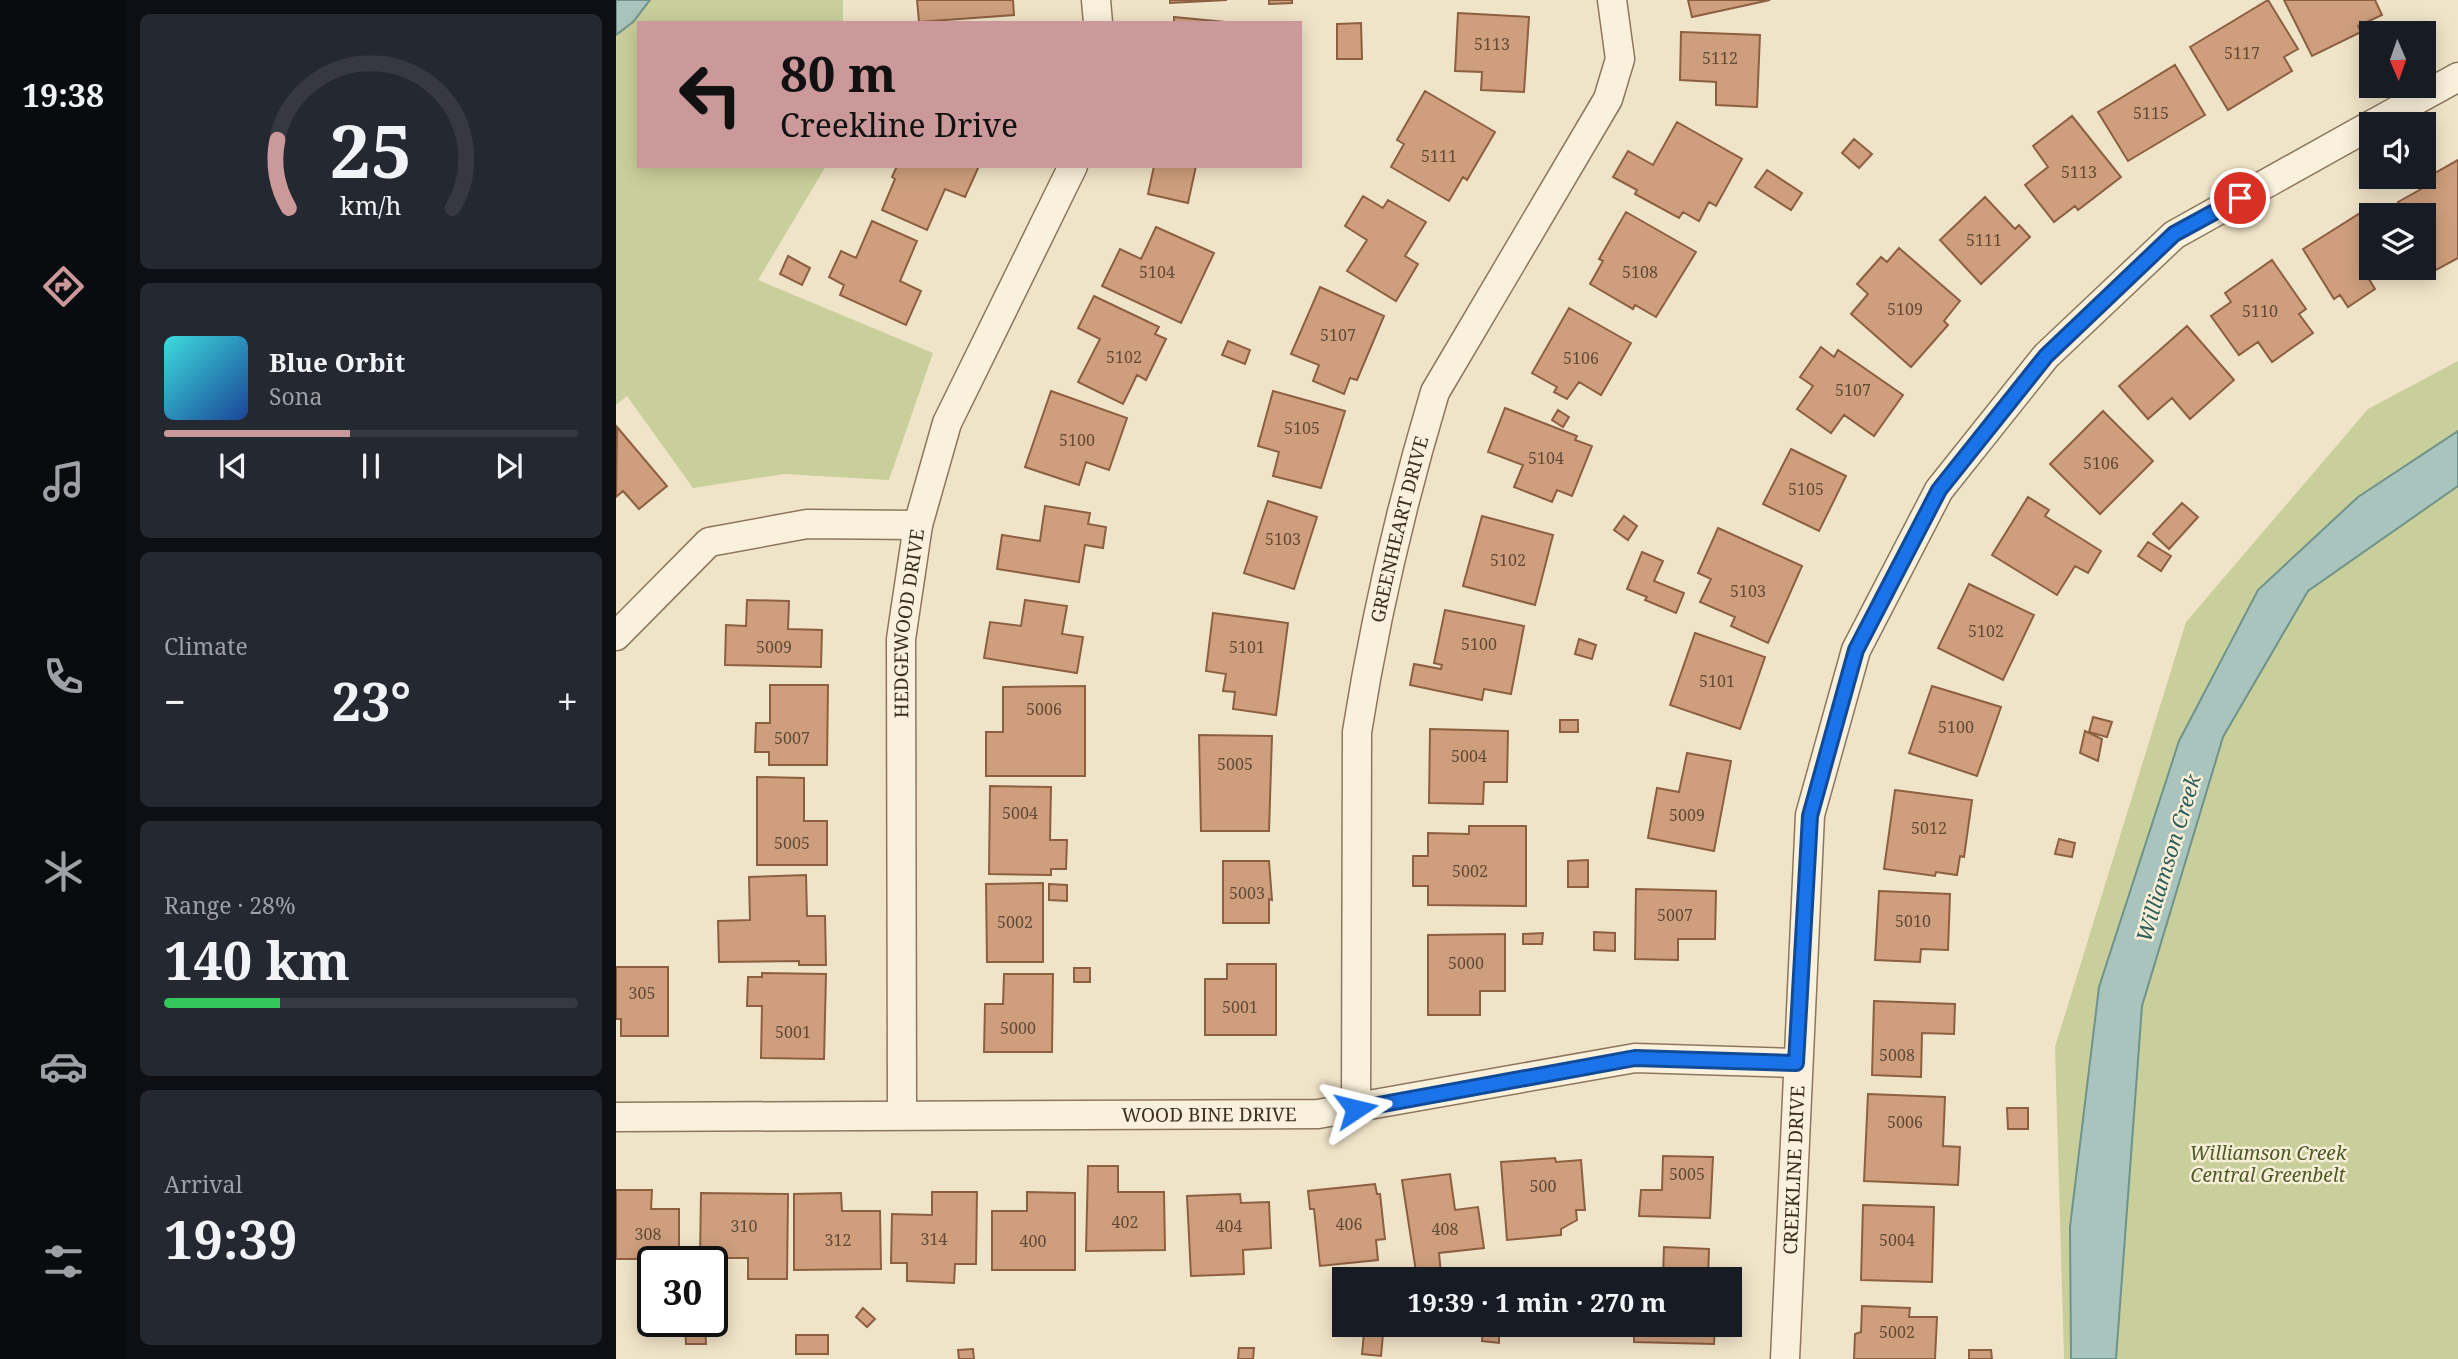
<!DOCTYPE html>
<html lang="en">
<head>
<meta charset="utf-8">
<style>
  :root { --surface:#171b24; --page:#242831; --text:#f1f3f6; --muted:#9ea1a6; --line:#363941; --accent:#cc999b }
  body { margin:0; font-family:"Noto Serif",serif; background:var(--page); color:var(--text); height:100vh; display:flex; flex-direction:column; font-size:26px; white-space:nowrap }
  * { box-sizing:border-box; margin:0 }
  p { font-size:23px; color:var(--muted) }
  .icon { flex:none; width:38px; height:38px; fill:none; stroke:currentColor; stroke-width:2; stroke-linecap:round; stroke-linejoin:round }
  .map { position:relative; flex:1; overflow:hidden }
  .side { display:flex; flex-direction:column; gap:14px; padding:14px; background:#0d0f14; width:490px }
  .side>* { flex:none }
  .top-card { position:absolute; left:21px; top:21px; width:665px; height:147px; border-radius:0px; box-shadow:0 4px 18px #0003; background:#cc999b; color:#111; overflow:hidden }
  .needle { width:46px; rotate:178deg }
  .tools { position:absolute; left:1743px; top:21px; display:grid; gap:14px }
  .tools a { display:grid; place-items:center; width:77px; height:77px; border-radius:0px; background:var(--surface); box-shadow:0 4px 18px #0003; font-size:35px }
  .speed { position:absolute; left:21px; top:1246px; display:flex; gap:14px; font-size:35px; font-weight:700; text-align:center }
  .speed>* { display:grid; place-content:center; width:91px; height:91px; border-radius:50%; background:var(--surface); box-shadow:0 4px 18px #0003; line-height:1 }
  .speed .limit { border:4px solid #111; border-radius:10px; background:#fff; color:#111 }
  .pin { position:absolute; display:grid; place-items:center; width:60px; height:60px; color:#fff; margin:-30px; border:4px solid #fff; border-radius:50%; box-shadow:0 2px 7px #0007 }
  .me { position:absolute; width:77px; margin:-38px; rotate:80deg; stroke-linejoin:round; filter:drop-shadow(0 0 5px #0008) }
  .turn { display:flex; align-items:center; gap:24px; height:147px; padding:0 28px; font-size:32px }
  .turn .icon { width:91px; height:91px; stroke-width:2.5 }
  .turn b { display:block; font-size:49px; line-height:60px }
  .big { font-size:52px; font-weight:700; line-height:1.1 }
  .side .card { flex:1; display:flex; flex-direction:column; justify-content:center; gap:10px; min-width:0; padding:0 24px; border-radius:10px; background:var(--page) }
  .side .dial { align-items:center; gap:0 }
  .dial svg { height:182px; overflow:visible; fill:none; stroke:var(--line); stroke-width:7; stroke-linecap:round; text-anchor:middle }
  .dial text { fill:var(--text); stroke:none }
  .song { display:flex; align-items:center; gap:21px }
  .cover { width:84px; height:84px; border-radius:10px; background:linear-gradient(135deg,hsl(180 70% 55%),hsl(220 70% 35%)) }
  .played { height:7px; border-radius:4px; background:linear-gradient(90deg,var(--accent) 45%,var(--line) 45%) }
  .keys { display:flex; justify-content:space-around; direction:ltr }
  .heat { display:flex; justify-content:space-between; align-items:center; font-size:38px; direction:ltr }
  .charge { height:10px; border-radius:5px; background:linear-gradient(90deg,#34c759 28%,var(--line) 0) }
  .trip { position:absolute; left:716px; top:1267px; width:410px; height:70px; border-radius:0px; background:var(--surface); box-shadow:0 4px 18px #0003; font-weight:700; line-height:70px; text-align:center }
  main { display:flex; flex:1; min-height:0 }
  .tab-bar { display:flex; flex-direction:column; width:126px; justify-content:space-around; align-items:center; background:#090b0e; color:var(--muted) }
  .tab-bar .icon { width:49px; height:49px }
  .tab-bar .active { color:var(--accent) }
  .tab-bar b { font-size:32px; color:var(--text) }
  .map>svg:first-child { display:block }
</style>
</head>
<body>
<main>
<nav class="tab-bar">
<b>19:38</b>
<svg class="icon active" aria-label="directions" viewBox="0 0 24 24"><path d="M12 3l9 9-9 9-9-9zM9 14v-3h6M13 9l2 2-2 2"/></svg>
<svg class="icon" aria-label="music" viewBox="0 0 24 24"><path d="M9 18V5l10-2v13"/><circle cx="6" cy="18" r="3"/><circle cx="16" cy="16" r="3"/></svg>
<svg class="icon" aria-label="phone" viewBox="0 0 24 24"><path d="M5 4h4l2 5-3 2q2 4 5 5l2-3 5 2v4C11 20 4 13 5 4z"/></svg>
<svg class="icon" aria-label="climate" viewBox="0 0 24 24"><path d="M12 3v18M4 7l16 10M4 17L20 7"/></svg>
<svg class="icon" aria-label="car" viewBox="0 0 24 24"><path d="M5 17H2v-5l4-1 3-4h7l3 4 3 1v5h-3M9 17h6M6 11h13"/><circle cx="7" cy="17" r="2"/><circle cx="17" cy="17" r="2"/></svg>
<svg class="icon" aria-label="filters" viewBox="0 0 24 24"><path d="M4 7h16M4 17h16"/><circle cx="9" cy="7" r="2"/><circle cx="15" cy="17" r="2"/></svg>
</nav>
<section class="side">
<div class="card dial"><svg viewBox="0 0 100 80">
<path d="M14 69A42 42 0 1 1 86 69"/>
<path d="M14 69A42 42 0 0 1 9 39" stroke="#cc999b"/>
<text x="50" y="56" font-size="32" font-weight="700">25</text>
<text x="50" y="72" font-size="11">km/h</text>
</svg></div>
<div class="card">
<div class="song"><i class="cover"></i><div><b>Blue Orbit</b><p>Sona</p></div></div>
<div class="played"></div>
<div class="keys"><svg class="icon" aria-label="previous" viewBox="0 0 24 24"><path d="M18 5L8 12l10 7zM5 5v14"/></svg><svg class="icon" aria-label="pause" viewBox="0 0 24 24"><path d="M8 5v14M16 5v14"/></svg><svg class="icon" aria-label="next" viewBox="0 0 24 24"><path d="M6 5l10 7-10 7zM19 5v14"/></svg></div>
</div>
<div class="card"><p>Climate</p>
<div class="heat"><a>−</a><b class="big">23°</b><a>+</a></div>
</div>
<div class="card"><p>Range · 28%</p><b class="big">140 km</b><div class="charge"></div></div>
<div class="card"><p>Arrival</p><b class="big">19:39</b></div>
</section>
<div class="map">
<svg width="1842" height="1359" viewBox="0 0 1842 1359">
  <rect width="100%" height="100%" fill="#f0e4c8"/>
  <path fill="#c9cf9b" d="M0,0H227V23H23V166H210L142,280L317,353L273,480L168,474L77,488L11,396L0,405Z
    M1842,361V1359H1448L1439,1047L1570,622L1752,409Z"/>
  <path fill="#a9c4bc" stroke="#6f938a" stroke-width="2" d="M0,0H34L17,22L0,35Z
    M1842,431V486L1692,591L1607,737L1526,1006L1500,1359H1455L1454,1227L1483,987L1563,741L1642,590L1742,497Z"/>
  <path fill="#cf9f7d" stroke="#8d5f41" stroke-width="2" d="M301,0H397L398,15L303,22Z
    M554,0H611L554,3Z
    M653,0H676V3L653,4Z
    M1072,0H1154L1076,17Z
    M1652,0L1682,49L1668,57L1676,71L1612,110L1574,47Z
    M1668,0H1759L1766,15L1742,26L1745,32L1696,56Z
    M842,13L913,17L908,92L865,90L866,72L839,71Z
    M558,17L620,23H558Z
    M745,23L746,59H721V24Z
    M1065,32L1144,35L1141,107L1100,105V82L1064,80Z
    M1559,65L1589,115L1512,161L1482,112Z
    M809,91L879,132L851,180L847,177L833,201L775,167L788,144L781,140Z
    M1456,116L1505,177L1462,210L1459,206L1438,222L1409,185L1432,167L1417,146Z
    M1061,122L1126,159L1100,206L1093,202L1083,221L1067,212L1063,218L1019,194L1021,190L997,177L1012,151L1037,165Z
    M1238,139L1256,154L1243,168L1226,153Z
    M1842,160V258L1820,270L1808,247V215H1790L1782,202L1807,188L1803,182Z
    M281,166H363L349,197L329,189L311,230L266,210L279,179L276,177Z
    M538,166H580L572,203L532,194Z
    M1151,170L1186,193L1175,210L1139,187Z
    M747,196L767,208L772,200L810,222L789,256L802,264L780,301L731,271L751,240L729,226Z
    M1369,197L1399,229L1403,225L1414,237L1365,284L1324,240Z
    M1757,205L1763,215H1755V268H1771L1753,279L1759,289L1732,307L1724,295L1718,299L1687,249Z
    M1010,212L1080,252L1040,317L1019,305L1017,309L974,284L987,261L983,259Z
    M256,221L301,241L284,281L305,291L290,325L224,295L228,285L213,277L225,251L240,258Z
    M540,227L598,253L565,323L486,286L504,249L525,259Z
    M1283,248L1344,301L1328,321L1332,325L1295,367L1235,314L1252,294L1241,284L1265,257L1271,262Z
    M172,256L194,268L186,285L164,274Z
    M1656,260L1690,309L1683,314L1697,333L1656,362L1642,342L1623,355L1595,316L1615,302L1609,293Z
    M704,287L768,316L741,380L734,378L728,394L697,381L703,365L675,354Z
    M478,296L543,327L539,334L550,339L530,380L521,375L507,404L462,382L484,339L462,328Z
    M953,308L1015,343L985,395L963,382L951,399L938,392L941,387L916,373Z
    M1571,326L1618,380L1574,419L1556,398L1532,419L1503,386Z
    M612,341L634,350L629,364L606,355Z
    M1205,347L1218,357L1222,350L1287,395L1258,436L1228,415L1215,433L1181,409L1197,386L1184,377Z
    M435,391L511,418L493,470L470,462L463,485L409,467Z
    M657,391L729,411L705,488L657,476L663,452L642,446Z
    M889,408L961,436L959,440L976,446L956,496L941,490L936,502L898,487L907,465L872,452Z
    M942,410L953,417L947,427L936,420Z
    M1487,411L1537,461L1484,514L1434,464Z
    M1,427L51,486L23,509L7,491L0,497Z
    M1175,449L1230,476L1203,531L1147,504Z
    M1412,497L1433,510L1429,516L1485,551L1472,573L1459,566L1441,595L1376,555Z
    M652,501L701,517L678,589L628,573Z
    M1566,503L1582,517L1553,549L1537,534Z
    M429,506L474,513L472,524L490,527L487,548L469,545L463,582L381,569L386,535L424,541Z
    M866,516L937,535L919,605L847,586Z
    M1008,516L1021,526L1012,540L998,530Z
    M1102,528L1186,566L1152,643L1115,626L1119,617L1084,602L1095,579L1082,573Z
    M1532,542L1555,556L1545,571L1522,556Z
    M1026,552L1047,561L1038,581L1068,593L1060,613L1029,600L1031,597L1011,589Z
    M1353,584L1418,615L1387,680L1322,648Z
    M131,600L173,601L172,629L206,630L205,667L109,665L110,625L130,626Z
    M409,600L451,606L446,634L467,637L461,673L368,658L374,622L405,626Z
    M829,610L908,626L895,694L868,689L866,700L794,685L798,664L825,669L826,665L818,663Z
    M597,613L672,623L660,715L617,709L619,692L607,691L610,674L590,671Z
    M1079,633L1149,657L1124,729L1054,705Z
    M963,639L980,645L976,659L959,654Z
    M154,685H212L211,765H153V752H139L140,723H154Z
    M469,686V776H370V732H387V687Z
    M1316,686L1385,707L1361,776L1293,753Z
    M1477,717L1496,722L1491,737L1473,732Z
    M944,720H962V732H944Z
    M814,729L892,731L891,782H868L867,804L813,803Z
    M1469,731L1486,739L1482,761L1464,753Z
    M583,735L656,736L653,831H585Z
    M1071,753L1115,761L1098,851L1032,838L1041,788L1063,792Z
    M141,777L188,778V821H211V865H141Z
    M374,786L435,787L434,840H451L450,869H435V875L373,874Z
    M1279,790L1356,800L1348,857L1344,856L1341,875L1320,872L1319,876L1268,869Z
    M853,826H910V906L812,905V886H797V856H812V833L853,834Z
    M1443,839L1459,843L1456,857L1439,854Z
    M972,860V887H952V861Z
    M607,861H653L656,900L653,899V923H607Z
    M190,875L191,916H209L210,965H183V961L103,962L102,921L134,920L133,877Z
    M427,883V962H371L370,884Z
    M433,884L451,885V901L433,900Z
    M1020,889L1100,891L1099,939H1062V960L1019,959Z
    M1263,891L1334,894L1332,950L1305,949L1304,962L1259,960Z
    M978,932L999,933V951L978,950Z
    M927,933L926,944H907V934Z
    M889,934V991H864V1015H812V935Z
    M611,964H660V1035H589V979H611Z
    M0,967H52V1036H5V1019H0Z
    M458,968H474V982H458Z
    M146,973L210,974L208,1059L145,1058L146,1006H131L132,977H146Z
    M388,974H437L436,1052H368L369,1004H387Z
    M1258,1001L1339,1004L1338,1034L1306,1033L1305,1077L1256,1075Z
    M1252,1094L1329,1097L1327,1146L1344,1147L1342,1185L1248,1181Z
    M1391,1108H1412V1129H1392Z
    M1047,1156L1097,1157L1094,1218L1023,1216L1025,1190H1046Z
    M939,1158L940,1162L965,1160L969,1210H960L961,1220L945,1229V1235L891,1240L885,1162Z
    M472,1166H502V1192H548L549,1250L470,1251Z
    M834,1174L839,1210L862,1207L868,1248L823,1253L825,1274L801,1278L786,1180Z
    M759,1184L761,1194H764L769,1239L760,1240L762,1260L704,1266L698,1209H694L692,1191Z
    M0,1190H36L35,1209H63V1259H0Z
    M316,1192H361L360,1264H339L338,1283L291,1281V1263H275L276,1214L316,1215Z
    M411,1192L459,1193V1270H376V1211H411Z
    M85,1193L172,1194L171,1279H132V1258H84Z
    M225,1193L226,1211H264L265,1269L178,1270V1194Z
    M624,1194L625,1203L653,1202L655,1248L627,1250L628,1274L575,1276L571,1196Z
    M1247,1205L1318,1207L1316,1282L1245,1280Z
    M1048,1247L1093,1249L1092,1279H1027L1028,1275L1047,1276Z
    M1246,1306L1294,1308L1293,1317H1321L1319,1359H1238L1239,1334L1245,1332Z
    M247,1308L259,1319L251,1327L240,1317Z
    M89,1324L90,1344H70L69,1325Z
    M867,1325H883V1343L866,1341Z
    M1018,1325H1099L1098,1344L1018,1342Z
    M748,1333L767,1334L765,1356L746,1354Z
    M180,1335H212V1354H180Z
    M623,1348H638L637,1359H622Z
    M357,1349L358,1359H343L342,1350Z
    M1353,1350H1375L1376,1359H1353Z"/>
  <g fill="none" stroke-linecap="round" stroke-linejoin="round">
    <defs>
      <g id="street">
        <path d="M480,0L482,23"/>
        <path d="M1757,124L1842,77"/>
        <path d="M0,636L93,542L191,524L302,525"/>
        <path id="s1" d="M740,1109L741,732C759,618 786,502 819,392L992,99L1004,59L996,0"/>
        <path id="s2" d="M286,1115L285,639L302,525L331,423L457,166"/>
        <path id="s3" d="M0,1117L702,1114L1019,1058L1180,1063"/>
        <path id="s4" d="M1169,1359L1194,815L1240,650L1323,490L1430,356L1558,235L1755,125"/>
      </g>
    </defs>
    <use href="#street" stroke="#8d765c" stroke-width="31"/>
    <use href="#street" stroke="#faf1dc" stroke-width="28"/>
  </g>
  <g fill="none" stroke-linecap="round" stroke-linejoin="round">
    <defs>
      <path id="route" d="M740,1109L1019,1058L1180,1063L1194,816L1240,650L1323,490L1430,356L1558,234L1624,198"/>
    </defs>
    <use href="#route" stroke="#114b97" stroke-width="18"/>
    <use href="#route" stroke="#1a73e8" stroke-width="12"/>
  </g>
  <g text-anchor="middle" dominant-baseline="central" stroke-width="5" stroke-linejoin="round" paint-order="stroke">
    <g font-size="16" fill="#624a37">
      <text x="876" y="44">5113</text>
      <text x="1626" y="53">5117</text>
      <text x="1104" y="58">5112</text>
      <text x="1535" y="113">5115</text>
      <text x="823" y="156">5111</text>
      <text x="1463" y="172">5113</text>
      <text x="1368" y="240">5111</text>
      <text x="541" y="272">5104</text>
      <text x="1024" y="272">5108</text>
      <text x="1289" y="309">5109</text>
      <text x="1644" y="311">5110</text>
      <text x="722" y="335">5107</text>
      <text x="508" y="357">5102</text>
      <text x="965" y="358">5106</text>
      <text x="1237" y="390">5107</text>
      <text x="686" y="428">5105</text>
      <text x="461" y="440">5100</text>
      <text x="930" y="458">5104</text>
      <text x="1485" y="463">5106</text>
      <text x="1190" y="489">5105</text>
      <text x="667" y="539">5103</text>
      <text x="892" y="560">5102</text>
      <text x="1132" y="591">5103</text>
      <text x="1370" y="631">5102</text>
      <text x="863" y="644">5100</text>
      <text x="158" y="647">5009</text>
      <text x="631" y="647">5101</text>
      <text x="1101" y="681">5101</text>
      <text x="428" y="709">5006</text>
      <text x="1340" y="727">5100</text>
      <text x="176" y="738">5007</text>
      <text x="853" y="756">5004</text>
      <text x="619" y="764">5005</text>
      <text x="404" y="813">5004</text>
      <text x="1071" y="815">5009</text>
      <text x="1313" y="828">5012</text>
      <text x="176" y="843">5005</text>
      <text x="854" y="871">5002</text>
      <text x="631" y="893">5003</text>
      <text x="1059" y="915">5007</text>
      <text x="1297" y="921">5010</text>
      <text x="399" y="922">5002</text>
      <text x="850" y="963">5000</text>
      <text x="26" y="993">305</text>
      <text x="624" y="1007">5001</text>
      <text x="402" y="1028">5000</text>
      <text x="177" y="1032">5001</text>
      <text x="1281" y="1055">5008</text>
      <text x="1289" y="1122">5006</text>
      <text x="1071" y="1174">5005</text>
      <text x="927" y="1186">500</text>
      <text x="509" y="1222">402</text>
      <text x="733" y="1224">406</text>
      <text x="128" y="1226">310</text>
      <text x="613" y="1226">404</text>
      <text x="829" y="1229">408</text>
      <text x="32" y="1234">308</text>
      <text x="318" y="1239">314</text>
      <text x="222" y="1240">312</text>
      <text x="1281" y="1240">5004</text>
      <text x="417" y="1241">400</text>
      <text x="1281" y="1332">5002</text>
    </g>
    <g font-size="19" fill="#3d2e20" stroke="#f7eed8">
      <text stroke="none"><textPath href="#s1" startOffset="584">GREENHEART DRIVE</textPath></text>
      <text stroke="none"><textPath href="#s2" startOffset="492">HEDGEWOOD DRIVE</textPath></text>
      <text stroke="none"><textPath href="#s3" startOffset="593">WOOD BINE DRIVE</textPath></text>
      <text stroke="none"><textPath href="#s4" startOffset="189">CREEKLINE DRIVE</textPath></text>
    </g>
    <g font-size="19" font-style="italic" fill="#4d5a26" stroke="#f7eed8">
      <text x="1652" y="1153">Williamson Creek<tspan x="1652" dy="22">Central Greenbelt</tspan></text>
    </g>
    <g font-size="21" font-style="italic" fill="#2f5d5a" stroke="#f7eed8">
      <text transform="translate(1552 858) rotate(-73)">Williamson Creek</text>
    </g>
  </g>
</svg>
<div class="tools">
<a><svg class="needle" viewBox="-14 -14 28 28"><path d="M0-13l5 13h-10z" fill="#e53935"/><path d="M0 13l5-13h-10z" fill="#9ea1a6"/></svg></a>
<a><svg class="icon" aria-label="sound" viewBox="0 0 24 24"><path d="M4 9h4l5-4v14l-5-4H4zM17 9q2 3 0 6"/></svg></a>
<a><svg class="icon" aria-label="layers" viewBox="0 0 24 24"><path d="M12 4l9 5-9 5-9-5zM3 14l9 5 9-5"/></svg></a>
</div>
<div class="speed"><div class="limit">30</div></div>
<div class="pin" style="left:1624px;top:198px;background:#d93025"><svg class="icon" aria-label="arrive" viewBox="0 0 24 24"><path d="M6 21V4h12l-3 4 3 4H6"/></svg></div>
<svg class="me" style="left:740px;top:1109px" viewBox="-20 -20 40 40"><path d="M0-17L14 15 0 8-14 15z" fill="#1a73e8" stroke="#fff" stroke-width="4"/></svg>
<div class="trip">19:39 · 1 min · 270 m</div>
<div class="top-card">
<div class="turn"><svg class="icon" aria-label="left" viewBox="0 0 24 24"><path d="M17 20v-9H6M10 6l-5 5 5 5"/></svg><div><b>80 m</b>Creekline Drive</div></div>
</div>
</div>
</main>
</body>
</html>
